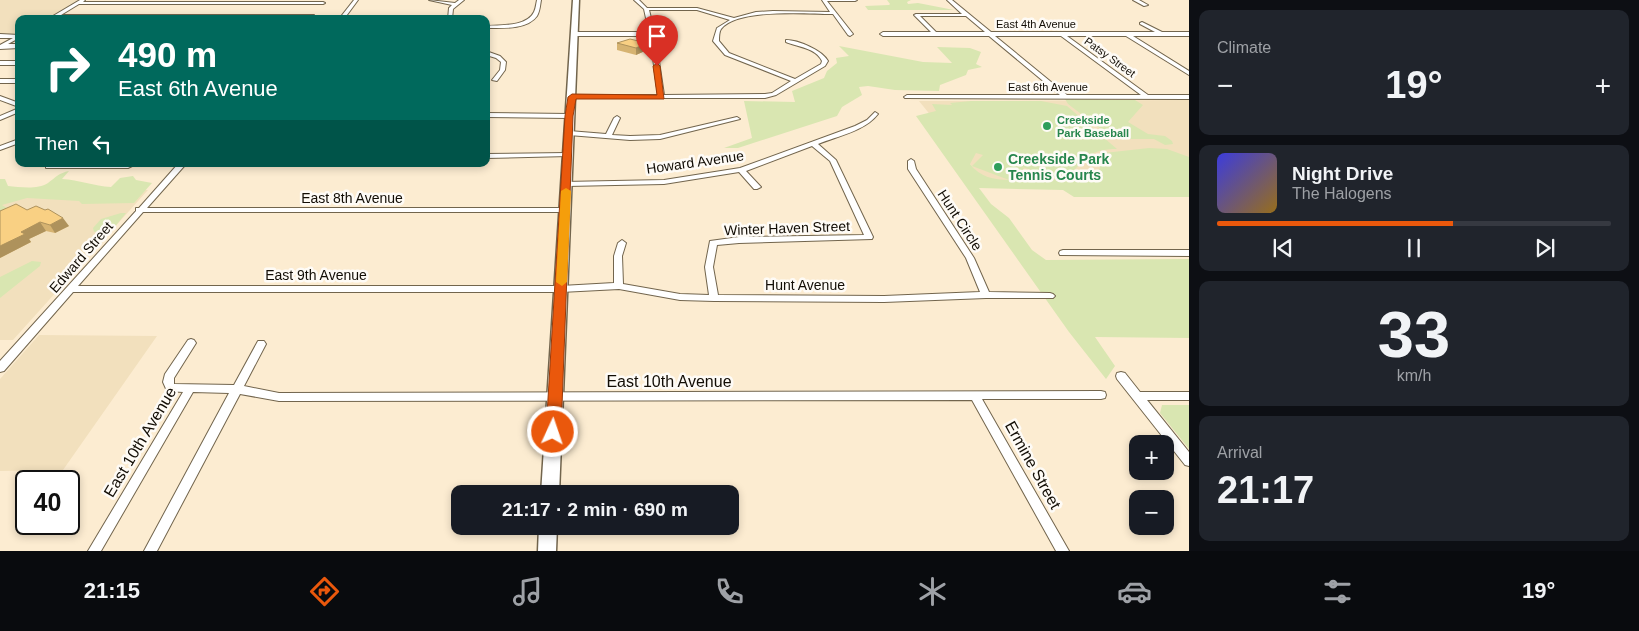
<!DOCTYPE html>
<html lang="en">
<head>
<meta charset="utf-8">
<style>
  :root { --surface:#171b24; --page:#20242c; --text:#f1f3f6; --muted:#9ea1a6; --line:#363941; --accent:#ea580c }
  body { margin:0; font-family:Arial,sans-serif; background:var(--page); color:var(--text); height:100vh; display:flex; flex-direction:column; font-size:19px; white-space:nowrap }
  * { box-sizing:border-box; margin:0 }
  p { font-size:16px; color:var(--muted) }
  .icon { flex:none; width:28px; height:28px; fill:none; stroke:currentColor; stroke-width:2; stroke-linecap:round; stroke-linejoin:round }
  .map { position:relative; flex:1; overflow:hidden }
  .details { display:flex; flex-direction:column; gap:10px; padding:10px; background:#0d0f14; width:450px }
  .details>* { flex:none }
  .banner { position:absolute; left:15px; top:15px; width:475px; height:152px; border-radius:10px; box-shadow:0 2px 8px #0003; background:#00695c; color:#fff; overflow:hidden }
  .controls { position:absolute; left:1129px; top:435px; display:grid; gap:10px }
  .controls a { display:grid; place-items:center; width:45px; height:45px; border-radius:10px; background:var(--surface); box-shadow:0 2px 8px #0003; font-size:25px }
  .speed { position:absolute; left:15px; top:470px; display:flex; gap:10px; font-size:25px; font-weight:700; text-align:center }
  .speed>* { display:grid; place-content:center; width:65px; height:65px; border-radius:50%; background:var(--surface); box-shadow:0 2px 8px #0003; line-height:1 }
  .speed .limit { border:2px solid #111; border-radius:8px; background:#fff; color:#111 }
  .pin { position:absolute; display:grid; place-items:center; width:42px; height:42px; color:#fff; margin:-51px -21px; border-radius:50% 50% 50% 0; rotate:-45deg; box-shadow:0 0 5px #0007 }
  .pin .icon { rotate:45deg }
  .me { position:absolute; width:55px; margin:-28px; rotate:3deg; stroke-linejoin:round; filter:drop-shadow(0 0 4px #0008) }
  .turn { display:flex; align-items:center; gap:18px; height:105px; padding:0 20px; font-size:22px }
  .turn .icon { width:65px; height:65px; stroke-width:2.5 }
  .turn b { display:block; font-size:35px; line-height:42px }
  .then { display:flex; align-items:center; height:48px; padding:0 20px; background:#0003; gap:10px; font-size:19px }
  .big { font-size:38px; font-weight:700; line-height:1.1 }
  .details .card { flex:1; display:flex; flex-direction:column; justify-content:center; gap:8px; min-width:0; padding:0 18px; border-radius:10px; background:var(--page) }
  .details .dial { align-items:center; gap:0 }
  .dial b { font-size:65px; line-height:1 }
  .song { display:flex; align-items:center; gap:15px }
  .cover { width:60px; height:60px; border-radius:8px; background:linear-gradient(135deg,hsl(240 70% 55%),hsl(40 70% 35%)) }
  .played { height:5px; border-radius:2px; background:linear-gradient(90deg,var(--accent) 60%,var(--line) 60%) }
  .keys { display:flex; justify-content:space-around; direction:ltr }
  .heat { display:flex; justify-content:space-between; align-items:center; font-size:28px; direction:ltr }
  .trip { position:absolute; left:451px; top:485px; width:288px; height:50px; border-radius:10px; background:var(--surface); box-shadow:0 2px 8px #0003; font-weight:700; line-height:50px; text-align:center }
  .menu { display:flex; height:80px; justify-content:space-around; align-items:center; background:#090b0e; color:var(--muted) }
  .menu .icon { width:35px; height:35px }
  .menu .active { color:var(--accent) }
  .menu b { font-size:22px; color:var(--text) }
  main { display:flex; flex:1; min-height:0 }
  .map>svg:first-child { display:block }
</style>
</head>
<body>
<main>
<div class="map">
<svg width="1189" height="551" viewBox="0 0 1189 551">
  <rect width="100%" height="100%" fill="#fcecd1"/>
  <path fill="#f2e0bd" d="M0,0H80L48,19H19V34H0Z
    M1189,100V186L987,185L919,101Z
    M0,188L148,190L13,340H0Z
    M39,335L157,336L63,470L0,471V379Z"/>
  <path fill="#d9e6b1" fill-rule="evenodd" d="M887,0H911L907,2L908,4L918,3L954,10H868L865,6L889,5L890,4Z
    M839,46L923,62L952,63L937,47L970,48L981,52L976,64L982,67L968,70L966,75L940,85L939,91L895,90L868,86L859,87L862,95L842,107L837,116L738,148H724L752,138L744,101L795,102L792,91L824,78L827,71L837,63L836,58L849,56Z
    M1065,99L1135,100L1143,105L1128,122L1148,134L1165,136L1172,141L1173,144L1165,145L1154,139H1114L1068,104Z
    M971,101H1041L1067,106L1117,149C1090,149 1086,158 1068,177H1054L1019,166L1024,168L1014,180L1097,178L1104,153L1149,148L1167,149L1189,157V197H1074L1063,190L979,188L991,204L1009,218L1032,250L1046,260L1189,259V338L1095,337L1115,366L1106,379L1069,332L916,116L936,111L932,104L952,105L950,103ZM976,153L983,155L972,166L1009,180C994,180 980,177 970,164Z
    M69,171L62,179C79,180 94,186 111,187L120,178L133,176L136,180L152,183L134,203L82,204L79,201L27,198L2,205L10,210L0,215V179H5L8,186C20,187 37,190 48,183C56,177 59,173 69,171Z
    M121,213H126L113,229L94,232L93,228L101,219Z
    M32,261L41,262L40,266L0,298V277Z
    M1162,405H1189V449L1160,413Z"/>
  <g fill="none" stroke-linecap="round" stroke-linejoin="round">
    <defs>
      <path id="street" d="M80,0H85L83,2H323L325,3L323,4H79L61,15H314V16L312,17H55L53,16Z
        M354,0H358L344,19H339Z
        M429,0L455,3L459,0H464L453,9L452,19H448L449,8L452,5Z
        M537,0H541C540,5 540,11 537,16C527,30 502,28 486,28V26C500,25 527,27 534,12C536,8 536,4 537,0Z
        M634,0H639L647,8H697L734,18L756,12L773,11L830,12L822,0H857L855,1H827L853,34L850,36L848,35L833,14C807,14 738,8 721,29C719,32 719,37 719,41L729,53L795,79L821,64L822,61C816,48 798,47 786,42V40C798,40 822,50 828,61L825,66L776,95L765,98H570V96L572,95H658L650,36H574L571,34L574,32H649L644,9ZM649,10H697L730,20L717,28L713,41L725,55L791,81L772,93L765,94L664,95L655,34Z
        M947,0H952L991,32H1155L1140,24V23L1142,22L1162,32H1189V36H1133L1189,71V75L1126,36H1067L1148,95H1189V99L905,98L904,97L907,95H1060L989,36H883L880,34L883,32H931L914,15L916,14H962ZM920,16H966L985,32H936ZM995,36H1061L1141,95H1067Z
        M1133,0H1139L1148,5L1144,6Z
        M403,17H407V19H403Z
        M0,34L19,35V38L8,44H19V48L0,49V45L13,38H0Z
        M486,51L500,56L506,62L505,70L497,81L492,80L500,70L501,62L496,58L486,55Z
        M0,61H19V65H0Z
        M0,79H19V83H0Z
        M0,96L19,103V107L0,100Z
        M19,108V112L0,120V116Z
        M875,112L878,114C865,131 838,136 818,144L836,160L873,237L872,239L739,243L717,245L713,267L718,295L884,296L980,292L966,258L908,169V161L911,159L914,161L916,169L974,258L989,292L1050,293L1053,294L1055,296L1053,298H986L884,302L714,301L680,300L619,289L561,292H73L4,371L0,372V361L136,211V208H139L178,164H186L147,208H565L569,210L565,212H143L78,286H561L614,283V256L618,243L622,240L626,243L622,256L623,284L680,294L709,295L705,267L710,241L739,237L864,235L830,161L812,146L746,171L761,187L757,189H754L739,172L664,184L567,186H564V182L664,180L740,168L855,126L867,120Z
        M486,113L569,114L572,116L569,118L486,117Z
        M617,116L620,118L612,135L630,136L660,135L737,117L740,119L660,139L630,140L569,135L566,133L569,131L606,134L614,118Z
        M19,139V143L0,150V146Z
        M567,153L570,155L569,156L486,158V154Z
        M46,164H128L132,166L128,168H46Z
        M1063,250H1189V256L1060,255L1059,253L1060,251Z
        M191,339L194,340L196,343L174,378V384L234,385L258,341H264L266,344L244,386L279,393L1101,391L1105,392L1106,395L1105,398L1101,399H982L1069,551H1056L972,400L279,401L240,394L157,551H144L229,393L193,392L101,551H88L183,392L167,391L163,382L165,374L188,340Z
        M1121,372L1125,373L1140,392H1189V400H1147L1189,452V466L1185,465L1117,379L1116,376L1117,373Z"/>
      <path id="secondary" d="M573,0H579L559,494H541Z
        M539,526H557L556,551H538Z"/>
    </defs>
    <use href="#street" stroke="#72654d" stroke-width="2"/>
    <use href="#secondary" stroke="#72654d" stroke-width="3"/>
    <use href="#street" fill="#fff" fill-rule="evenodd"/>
    <use href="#secondary" fill="#fff" fill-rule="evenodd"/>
  </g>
  <path fill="#d6b371" d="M617,43H647V50L636,55L617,50Z
    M27,210L69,226L55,233L46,231L29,239L31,242L0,258Z"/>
  <path fill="#ae925c" d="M647,43V50L636,55V48Z
    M63,218L69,226L55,233L50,225Z
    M40,222L46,231L29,239L31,242L0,258V246L21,232Z"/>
  <path fill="#f9d083" stroke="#ae925c" d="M630,39L647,43L636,48L617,43Z
    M16,204L27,210L36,206L45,210L48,209L63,218L50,225L40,222L21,232L25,234L0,246V211Z"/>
  <path fill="#ea580c" stroke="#983908" d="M657,63L660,66L664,99H576L573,116L561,432L558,437L553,438L548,437L546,432L565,116L568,97L572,94L657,95L653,66Z"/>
  <path fill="#f59e0b" d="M566,188L571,191L567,282L562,286L556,282L561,191Z"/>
  <g fill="#2e9e5b" stroke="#fefbf6" stroke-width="2">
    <circle cx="1047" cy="126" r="5"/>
    <circle cx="998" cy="167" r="5"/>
  </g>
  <g text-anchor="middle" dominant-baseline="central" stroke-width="5" stroke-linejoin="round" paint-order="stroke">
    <g font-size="11" fill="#120d05" stroke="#fefbf6">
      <text x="1036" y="24">East 4th Avenue</text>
      <text transform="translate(1110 57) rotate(36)">Patsy Street</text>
      <text x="1048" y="87">East 6th Avenue</text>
    </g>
    <g font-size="11" font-weight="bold" fill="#27864d" stroke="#fefbf6" text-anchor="start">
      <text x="1057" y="120">Creekside<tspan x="1057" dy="13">Park Baseball</tspan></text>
    </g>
    <g font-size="14" font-weight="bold" fill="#27864d" stroke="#fefbf6" text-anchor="start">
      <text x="1008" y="159">Creekside Park<tspan x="1008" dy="16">Tennis Courts</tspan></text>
    </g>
    <g font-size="14" fill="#120d05" stroke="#fefbf6">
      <text transform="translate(695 162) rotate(-8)">Howard Avenue</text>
      <text x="352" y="198">East 8th Avenue</text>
      <text transform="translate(960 220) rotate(57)">Hunt Circle</text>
      <text transform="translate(787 228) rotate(-2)">Winter Haven Street</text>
      <text transform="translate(81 257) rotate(-49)">Edward Street</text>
      <text x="316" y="275">East 9th Avenue</text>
      <text x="805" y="285">Hunt Avenue</text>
    </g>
    <g font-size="16" fill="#120d05" stroke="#fefbf6">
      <text x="669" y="381">East 10th Avenue</text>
      <text transform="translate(140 442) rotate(-59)">East 10th Avenue</text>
      <text transform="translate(1033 465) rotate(61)">Ermine Street</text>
    </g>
  </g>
</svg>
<div class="controls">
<a>+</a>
<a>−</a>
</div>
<div class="speed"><div class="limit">40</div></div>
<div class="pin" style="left:657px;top:66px;background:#d93025"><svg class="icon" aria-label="arrive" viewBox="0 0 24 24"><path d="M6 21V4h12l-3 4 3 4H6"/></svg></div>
<svg class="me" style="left:553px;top:432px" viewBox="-20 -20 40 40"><circle r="17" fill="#ea580c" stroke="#fff" stroke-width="3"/><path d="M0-11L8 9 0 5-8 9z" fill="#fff"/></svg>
<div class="trip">21:17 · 2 min · 690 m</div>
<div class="banner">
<div class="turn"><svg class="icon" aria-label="right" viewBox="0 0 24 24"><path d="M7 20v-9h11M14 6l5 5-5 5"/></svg><div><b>490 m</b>East 6th Avenue</div></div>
<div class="then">Then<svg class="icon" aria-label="left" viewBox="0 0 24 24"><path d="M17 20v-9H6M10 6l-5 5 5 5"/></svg></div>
</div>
</div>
<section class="details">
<div class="card"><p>Climate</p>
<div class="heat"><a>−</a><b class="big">19°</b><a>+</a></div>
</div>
<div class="card">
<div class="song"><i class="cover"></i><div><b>Night Drive</b><p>The Halogens</p></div></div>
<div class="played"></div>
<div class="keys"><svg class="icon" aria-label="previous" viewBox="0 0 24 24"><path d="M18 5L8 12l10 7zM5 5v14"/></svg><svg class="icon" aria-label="pause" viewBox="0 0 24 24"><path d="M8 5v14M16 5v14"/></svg><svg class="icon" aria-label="next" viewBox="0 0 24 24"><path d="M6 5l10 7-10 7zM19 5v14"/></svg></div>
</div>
<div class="card dial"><b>33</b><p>km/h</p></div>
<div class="card"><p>Arrival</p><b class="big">21:17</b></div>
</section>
</main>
<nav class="menu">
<b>21:15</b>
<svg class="icon active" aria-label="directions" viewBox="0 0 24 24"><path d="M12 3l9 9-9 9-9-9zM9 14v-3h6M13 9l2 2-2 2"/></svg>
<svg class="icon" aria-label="music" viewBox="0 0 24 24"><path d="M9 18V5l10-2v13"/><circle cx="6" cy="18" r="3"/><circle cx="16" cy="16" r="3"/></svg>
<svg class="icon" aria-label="phone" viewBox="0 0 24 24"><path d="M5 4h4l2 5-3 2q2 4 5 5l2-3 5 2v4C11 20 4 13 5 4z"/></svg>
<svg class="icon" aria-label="climate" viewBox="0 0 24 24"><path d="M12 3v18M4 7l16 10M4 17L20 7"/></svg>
<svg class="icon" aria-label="car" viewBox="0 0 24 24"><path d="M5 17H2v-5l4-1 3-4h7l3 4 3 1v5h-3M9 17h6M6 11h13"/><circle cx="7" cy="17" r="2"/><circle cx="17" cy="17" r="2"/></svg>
<svg class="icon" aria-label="filters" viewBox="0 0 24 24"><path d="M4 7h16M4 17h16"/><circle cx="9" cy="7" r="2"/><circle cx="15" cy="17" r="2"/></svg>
<b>19°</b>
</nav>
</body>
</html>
